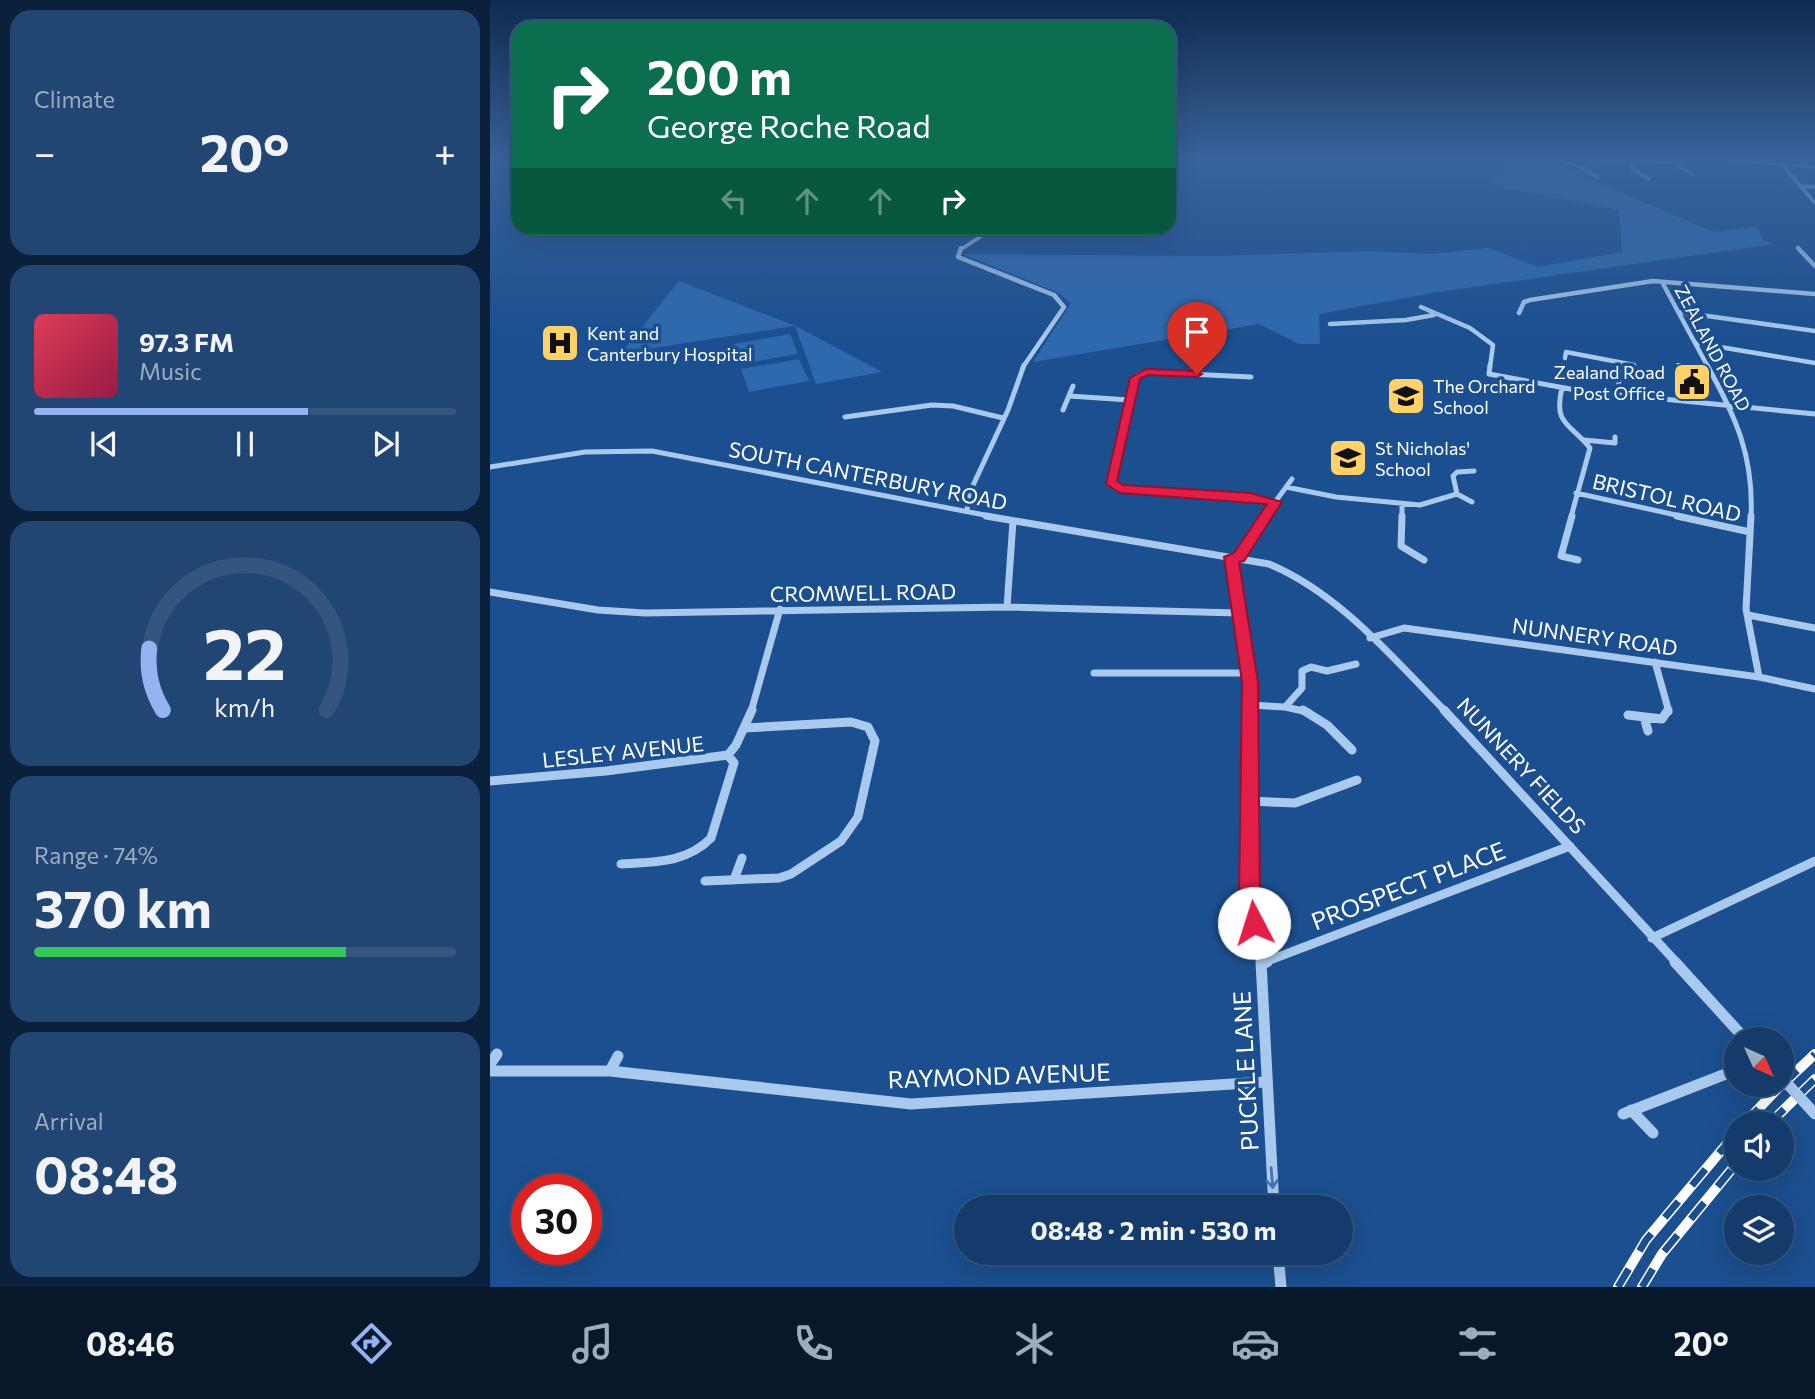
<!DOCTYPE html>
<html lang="en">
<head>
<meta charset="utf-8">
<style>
  :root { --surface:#143b6b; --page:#214673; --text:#f1f3f6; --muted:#9dadc1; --line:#33557e; --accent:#95b2f1 }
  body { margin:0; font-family:Commissioner,sans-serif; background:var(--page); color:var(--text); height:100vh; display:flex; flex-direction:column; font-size:26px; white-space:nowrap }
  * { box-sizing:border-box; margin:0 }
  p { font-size:23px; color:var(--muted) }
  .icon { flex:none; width:38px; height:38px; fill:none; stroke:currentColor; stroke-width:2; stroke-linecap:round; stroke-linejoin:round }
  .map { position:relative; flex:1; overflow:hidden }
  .side { display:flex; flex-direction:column; gap:10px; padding:10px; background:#0b203b; width:490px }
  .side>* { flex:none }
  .top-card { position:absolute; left:21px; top:21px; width:665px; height:214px; border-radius:21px; box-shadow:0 7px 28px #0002,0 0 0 2px var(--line); background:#0b6e4f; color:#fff; overflow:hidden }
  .needle { width:46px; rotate:135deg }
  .tools { position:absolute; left:1234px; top:1027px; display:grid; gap:14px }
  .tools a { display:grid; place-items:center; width:70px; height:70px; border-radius:50%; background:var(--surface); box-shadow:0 7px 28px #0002,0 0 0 2px var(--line); font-size:35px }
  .speed { position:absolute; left:21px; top:1174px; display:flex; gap:14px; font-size:35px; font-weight:700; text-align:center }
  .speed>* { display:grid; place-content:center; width:91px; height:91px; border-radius:50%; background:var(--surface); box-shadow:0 7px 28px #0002,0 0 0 2px var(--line); line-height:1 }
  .speed .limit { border:10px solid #d22; background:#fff; color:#111 }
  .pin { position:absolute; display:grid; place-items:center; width:60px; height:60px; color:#fff; margin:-72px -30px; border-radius:50% 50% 50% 0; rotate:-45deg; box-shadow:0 0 7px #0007 }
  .pin .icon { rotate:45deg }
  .me { position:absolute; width:77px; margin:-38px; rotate:355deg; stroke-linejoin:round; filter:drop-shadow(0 0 5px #0008) }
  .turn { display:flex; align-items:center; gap:24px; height:147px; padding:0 21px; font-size:32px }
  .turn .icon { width:91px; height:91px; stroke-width:2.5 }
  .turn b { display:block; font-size:49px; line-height:60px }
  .lanes { display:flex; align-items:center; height:66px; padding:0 21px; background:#0003; justify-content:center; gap:35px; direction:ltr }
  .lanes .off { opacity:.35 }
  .big { font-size:52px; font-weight:700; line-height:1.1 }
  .side .tile { flex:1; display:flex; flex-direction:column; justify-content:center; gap:10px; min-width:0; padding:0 24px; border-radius:21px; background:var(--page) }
  .side .dial { align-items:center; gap:0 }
  .dial svg { height:182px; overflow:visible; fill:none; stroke:var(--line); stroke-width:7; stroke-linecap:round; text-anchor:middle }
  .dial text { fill:var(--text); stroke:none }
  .song { display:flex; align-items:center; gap:21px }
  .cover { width:84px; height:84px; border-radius:10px; background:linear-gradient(135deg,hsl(350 70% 55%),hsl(340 70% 35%)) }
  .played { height:7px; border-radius:4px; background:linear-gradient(90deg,var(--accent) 65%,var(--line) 65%) }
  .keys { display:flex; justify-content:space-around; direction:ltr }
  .heat { display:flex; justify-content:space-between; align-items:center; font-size:38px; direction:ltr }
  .charge { height:10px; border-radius:5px; background:linear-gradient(90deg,#34c759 74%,var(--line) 0) }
  .trip { position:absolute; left:464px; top:1195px; width:399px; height:70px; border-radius:35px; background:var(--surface); box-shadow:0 7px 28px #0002,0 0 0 2px var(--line); font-weight:700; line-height:70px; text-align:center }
  .menu { display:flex; height:112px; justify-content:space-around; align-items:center; background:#08182b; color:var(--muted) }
  .menu .icon { width:49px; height:49px }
  .menu .active { color:var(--accent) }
  .menu b { font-size:32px; color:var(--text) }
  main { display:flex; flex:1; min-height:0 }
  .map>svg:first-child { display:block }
</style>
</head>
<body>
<main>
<section class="side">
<div class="tile"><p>Climate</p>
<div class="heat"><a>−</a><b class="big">20°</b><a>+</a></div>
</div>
<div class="tile">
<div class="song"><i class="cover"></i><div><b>97.3 FM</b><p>Music</p></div></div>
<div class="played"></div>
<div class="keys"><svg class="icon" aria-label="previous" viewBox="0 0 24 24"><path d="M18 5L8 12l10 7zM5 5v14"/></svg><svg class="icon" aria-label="pause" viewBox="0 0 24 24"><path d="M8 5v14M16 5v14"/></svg><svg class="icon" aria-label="next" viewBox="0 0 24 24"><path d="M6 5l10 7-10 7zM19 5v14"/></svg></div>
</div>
<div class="tile dial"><svg viewBox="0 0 100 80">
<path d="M14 69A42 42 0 1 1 86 69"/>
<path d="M14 69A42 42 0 0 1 8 42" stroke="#95b2f1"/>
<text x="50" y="56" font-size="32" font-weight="700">22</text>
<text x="50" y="72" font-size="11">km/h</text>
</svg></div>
<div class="tile"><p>Range · 74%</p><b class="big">370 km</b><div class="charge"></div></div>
<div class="tile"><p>Arrival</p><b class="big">08:48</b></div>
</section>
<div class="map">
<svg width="1325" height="1287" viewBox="0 0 1325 1287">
  <rect width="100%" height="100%" fill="#1b4f8f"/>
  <path fill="#2e69ad" d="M1027,158H1052L1219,230L1227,232L1267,226L1274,241L1285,244L942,293L829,314L830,344H809L769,324L543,362L581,303L569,293L473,254L724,256L883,251L943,254L999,248L1048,267L1132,252L1129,210L999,185Z
    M189,281L306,326L392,372L326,384L305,326L131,353Z
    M300,334L308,354L251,364L244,344Z
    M309,359L319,381L259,392L251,369Z"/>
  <path fill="#4478b7" stroke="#cfe3fa" stroke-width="2" d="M1188,364L1202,365L1212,386L1198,384Z"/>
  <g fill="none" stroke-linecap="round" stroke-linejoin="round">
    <path stroke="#a9c9ee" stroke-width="3.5" d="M1111,158L1141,163L1196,161
      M1068,160L1091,167
      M1181,162L1202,174
      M1141,163L1143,170L1159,179
      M1291,163L1325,203
      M1107,177L1091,167L1116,160
      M1310,186L1325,187
      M470,250L504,228"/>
    <path stroke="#a9c9ee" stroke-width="4.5" d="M471,248L468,257L564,295L574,307L533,367
      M1308,248L1325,266
      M1172,282L1218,367
      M931,307L980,328L1003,345L1000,367
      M1189,312L1325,331
      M1029,313L1034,302L1040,300L1163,281L1325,294
      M840,324L916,320L944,315
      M1206,343L1325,363
      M1075,358L1076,352L1144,365
      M1130,367V363"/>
    <path stroke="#a9c9ee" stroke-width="5" d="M1000,365L999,374L1091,391L1325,414
      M1217,365C1246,417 1264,457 1261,517
      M761,377L656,372L648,375L643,382L620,482L630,489L761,497L785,502
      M1072,388C1063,425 1080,423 1100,448L1081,517
      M1128,395L1130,365
      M579,396L639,400
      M573,410L583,386
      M355,417L442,405L463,406L513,418
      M1094,440L1125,443V437
      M0,467L95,452L162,451L505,517
      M796,487L846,497L930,505L967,494L963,476L967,472L984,471
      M1086,493L1195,517
      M967,494L982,502
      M477,511L479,494L518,410L534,365
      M774,517L802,479
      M912,517V504"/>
    <path stroke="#a9c9ee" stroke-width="7" d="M496,516L779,564C849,593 904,659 956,712
      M912,516L911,546L934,560
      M1082,516L1071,556L1088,560
      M1187,516L1260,532
      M1261,516L1256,609L1269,677
      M741,557L760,682V712
      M749,558L756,542L775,516
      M0,592L108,610L155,613L517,607L748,613
      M517,607L523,521
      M1258,615L1325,628
      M880,638L914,628L1269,677L1325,689
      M1165,662L1179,712
      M604,673H759
      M759,705L795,707L818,712
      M796,706L812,688V671L821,667L837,671L866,664
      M261,712L290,609"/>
    <path stroke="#a9c9ee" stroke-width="9" d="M760,710V903L771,963
      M813,710L837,725L862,750
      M954,710L1187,963
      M1138,715L1172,719L1178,710
      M1154,717L1158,731
      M0,781L116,771L238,755L246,745L262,710
      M759,801L805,803L867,780
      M131,864C164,862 197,863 221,838L244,763L238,755
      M244,880L252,858
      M215,881L289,878L301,874L351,841L368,817L385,741L378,727L361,722L255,728
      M1162,938L1325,861
      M772,963L1080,846"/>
    <path stroke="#a9c9ee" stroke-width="11" d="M771,962L784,1208
      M1185,962L1256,1040
      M771,964L777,962
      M0,1064L7,1054
      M0,1071H120L421,1104L775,1082
      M120,1071L128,1056
      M1141,1110L1163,1133
      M1133,1114L1246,1070
      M788,1253L791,1287"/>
    <path fill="#d6e6fa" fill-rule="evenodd" d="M1228,158L1325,165V169L1231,160Z"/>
    <defs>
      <path id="rail" d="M1292,1085L1325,1054
        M1254,1124L1291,1085
        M1279,1124L1325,1079
        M1128,1287L1156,1240L1246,1133
        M1152,1287L1172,1254L1246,1164"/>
    </defs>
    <use href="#rail" stroke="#fff" stroke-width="10"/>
    <use href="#rail" stroke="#1b4f8f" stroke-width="7" stroke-dasharray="21" stroke-linecap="butt"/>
    <path stroke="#a9c9ee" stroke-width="11" d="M1292,1078L1325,1114"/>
  </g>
  <defs><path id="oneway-shaft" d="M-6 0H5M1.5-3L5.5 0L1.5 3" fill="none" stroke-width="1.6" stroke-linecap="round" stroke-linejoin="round" transform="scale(1.75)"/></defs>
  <use stroke="#4674ac" href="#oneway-shaft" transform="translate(782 1178) rotate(85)"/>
  <linearGradient id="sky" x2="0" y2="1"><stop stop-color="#0f2b4f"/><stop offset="0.47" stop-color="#39639b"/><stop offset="1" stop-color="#39639b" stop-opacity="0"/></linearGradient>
  <rect width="1325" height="338" fill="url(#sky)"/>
  <path fill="#e11d48" stroke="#92132f" stroke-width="2" d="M656,369L707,371L712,374L707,377L658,375L650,379L627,481L633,485L761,493L792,502L754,561L749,562L768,682L770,903L774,923L771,930L764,933L756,930L749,903L752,682L734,557L744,553L777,504L630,493L616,484L640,378Z"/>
  <defs>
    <symbol id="hospital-square" viewBox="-11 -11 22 22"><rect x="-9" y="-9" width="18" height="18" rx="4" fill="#ffd166" stroke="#1b4f8f"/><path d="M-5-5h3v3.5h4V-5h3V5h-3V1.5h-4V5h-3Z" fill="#111"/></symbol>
    <symbol id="civic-square" viewBox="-11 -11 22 22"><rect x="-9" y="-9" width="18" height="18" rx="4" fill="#ffd166" stroke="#1b4f8f"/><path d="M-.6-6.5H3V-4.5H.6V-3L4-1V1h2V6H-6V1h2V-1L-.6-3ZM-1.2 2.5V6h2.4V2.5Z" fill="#111"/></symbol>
    <symbol id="school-square" viewBox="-11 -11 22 22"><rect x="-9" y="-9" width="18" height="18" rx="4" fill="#ffd166" stroke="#1b4f8f"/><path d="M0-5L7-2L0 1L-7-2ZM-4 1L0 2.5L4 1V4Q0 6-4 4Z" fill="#111"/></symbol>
  </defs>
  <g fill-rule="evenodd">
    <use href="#hospital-square" x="48" y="321" width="44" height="44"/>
    <use href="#civic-square" x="1180" y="360" width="44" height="44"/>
    <use href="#school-square" x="894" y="374" width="44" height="44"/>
    <use href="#school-square" x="836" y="436" width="44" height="44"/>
  </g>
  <g text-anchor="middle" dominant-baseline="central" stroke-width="7" stroke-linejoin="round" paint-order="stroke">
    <g font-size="18" fill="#fff" stroke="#1b4f8f" text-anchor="start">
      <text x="97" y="333">Kent and<tspan x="97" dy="21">Canterbury Hospital</tspan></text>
      <text x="1175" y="372" text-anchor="end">Zealand Road<tspan x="1175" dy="21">Post Office</tspan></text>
      <text x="943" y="386">The Orchard<tspan x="943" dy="21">School</tspan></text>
      <text x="885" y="448">St Nicholas'<tspan x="885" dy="21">School</tspan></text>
    </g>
    <g font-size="18" fill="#fff" stroke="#1b4f8f">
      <text transform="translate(1223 348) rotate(62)">ZEALAND ROAD</text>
    </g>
    <g font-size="21" fill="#fff" stroke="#1b4f8f">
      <text transform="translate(378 475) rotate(11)">SOUTH CANTERBURY ROAD</text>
      <text transform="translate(1177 497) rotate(13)">BRISTOL ROAD</text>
      <text transform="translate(373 592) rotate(-1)">CROMWELL ROAD</text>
      <text transform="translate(1105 636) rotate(8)">NUNNERY ROAD</text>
      <text transform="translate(133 751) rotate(-6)">LESLEY AVENUE</text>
      <text transform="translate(1032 765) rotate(47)">NUNNERY FIELDS</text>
    </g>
    <g font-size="24" fill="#fff" stroke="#1b4f8f">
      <text transform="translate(918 885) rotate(-21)">PROSPECT PLACE</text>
      <text transform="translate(755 1071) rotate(-93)">PUCKLE LANE</text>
      <text transform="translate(509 1075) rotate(-2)">RAYMOND AVENUE</text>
    </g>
  </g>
</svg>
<div class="tools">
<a><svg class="needle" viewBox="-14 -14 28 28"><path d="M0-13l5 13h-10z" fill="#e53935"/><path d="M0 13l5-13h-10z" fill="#9dadc1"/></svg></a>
<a><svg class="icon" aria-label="sound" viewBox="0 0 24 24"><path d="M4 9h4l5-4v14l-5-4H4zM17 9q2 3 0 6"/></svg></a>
<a><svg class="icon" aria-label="layers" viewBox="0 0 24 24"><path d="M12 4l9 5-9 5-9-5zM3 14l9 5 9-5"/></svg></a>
</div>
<div class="speed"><div class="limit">30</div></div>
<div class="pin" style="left:707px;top:374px;background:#d93025"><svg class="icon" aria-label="arrive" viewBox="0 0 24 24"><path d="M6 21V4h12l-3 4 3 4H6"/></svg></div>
<svg class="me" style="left:764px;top:923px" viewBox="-20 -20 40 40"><circle r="19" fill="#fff"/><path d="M0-13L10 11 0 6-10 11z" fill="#e11d48"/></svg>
<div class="trip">08:48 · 2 min · 530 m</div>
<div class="top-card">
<div class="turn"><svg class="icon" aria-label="right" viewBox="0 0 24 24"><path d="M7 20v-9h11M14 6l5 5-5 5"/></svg><div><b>200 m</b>George Roche Road</div></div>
<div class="lanes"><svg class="icon off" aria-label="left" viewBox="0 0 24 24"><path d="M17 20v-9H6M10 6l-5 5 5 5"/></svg><svg class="icon off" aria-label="ahead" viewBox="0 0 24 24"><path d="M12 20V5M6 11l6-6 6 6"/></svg><svg class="icon off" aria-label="ahead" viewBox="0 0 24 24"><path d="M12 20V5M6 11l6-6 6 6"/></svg><svg class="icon" aria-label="right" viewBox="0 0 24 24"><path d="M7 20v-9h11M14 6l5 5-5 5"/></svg></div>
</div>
</div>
</main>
<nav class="menu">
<b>08:46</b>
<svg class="icon active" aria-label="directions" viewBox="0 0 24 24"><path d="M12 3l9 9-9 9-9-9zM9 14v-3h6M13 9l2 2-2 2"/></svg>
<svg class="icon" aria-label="music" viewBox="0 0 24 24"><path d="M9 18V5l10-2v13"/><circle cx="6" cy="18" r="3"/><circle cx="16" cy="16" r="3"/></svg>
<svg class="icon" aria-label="phone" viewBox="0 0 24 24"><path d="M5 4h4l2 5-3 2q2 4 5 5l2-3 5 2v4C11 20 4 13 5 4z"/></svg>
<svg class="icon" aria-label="climate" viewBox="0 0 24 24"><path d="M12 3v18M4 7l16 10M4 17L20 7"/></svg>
<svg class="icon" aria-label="car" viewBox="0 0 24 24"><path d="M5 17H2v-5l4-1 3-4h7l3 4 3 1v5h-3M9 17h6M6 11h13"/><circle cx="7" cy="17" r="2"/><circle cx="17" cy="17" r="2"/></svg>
<svg class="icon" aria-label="filters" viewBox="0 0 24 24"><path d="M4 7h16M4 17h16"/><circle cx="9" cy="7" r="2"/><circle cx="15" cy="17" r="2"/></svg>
<b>20°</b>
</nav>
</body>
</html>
